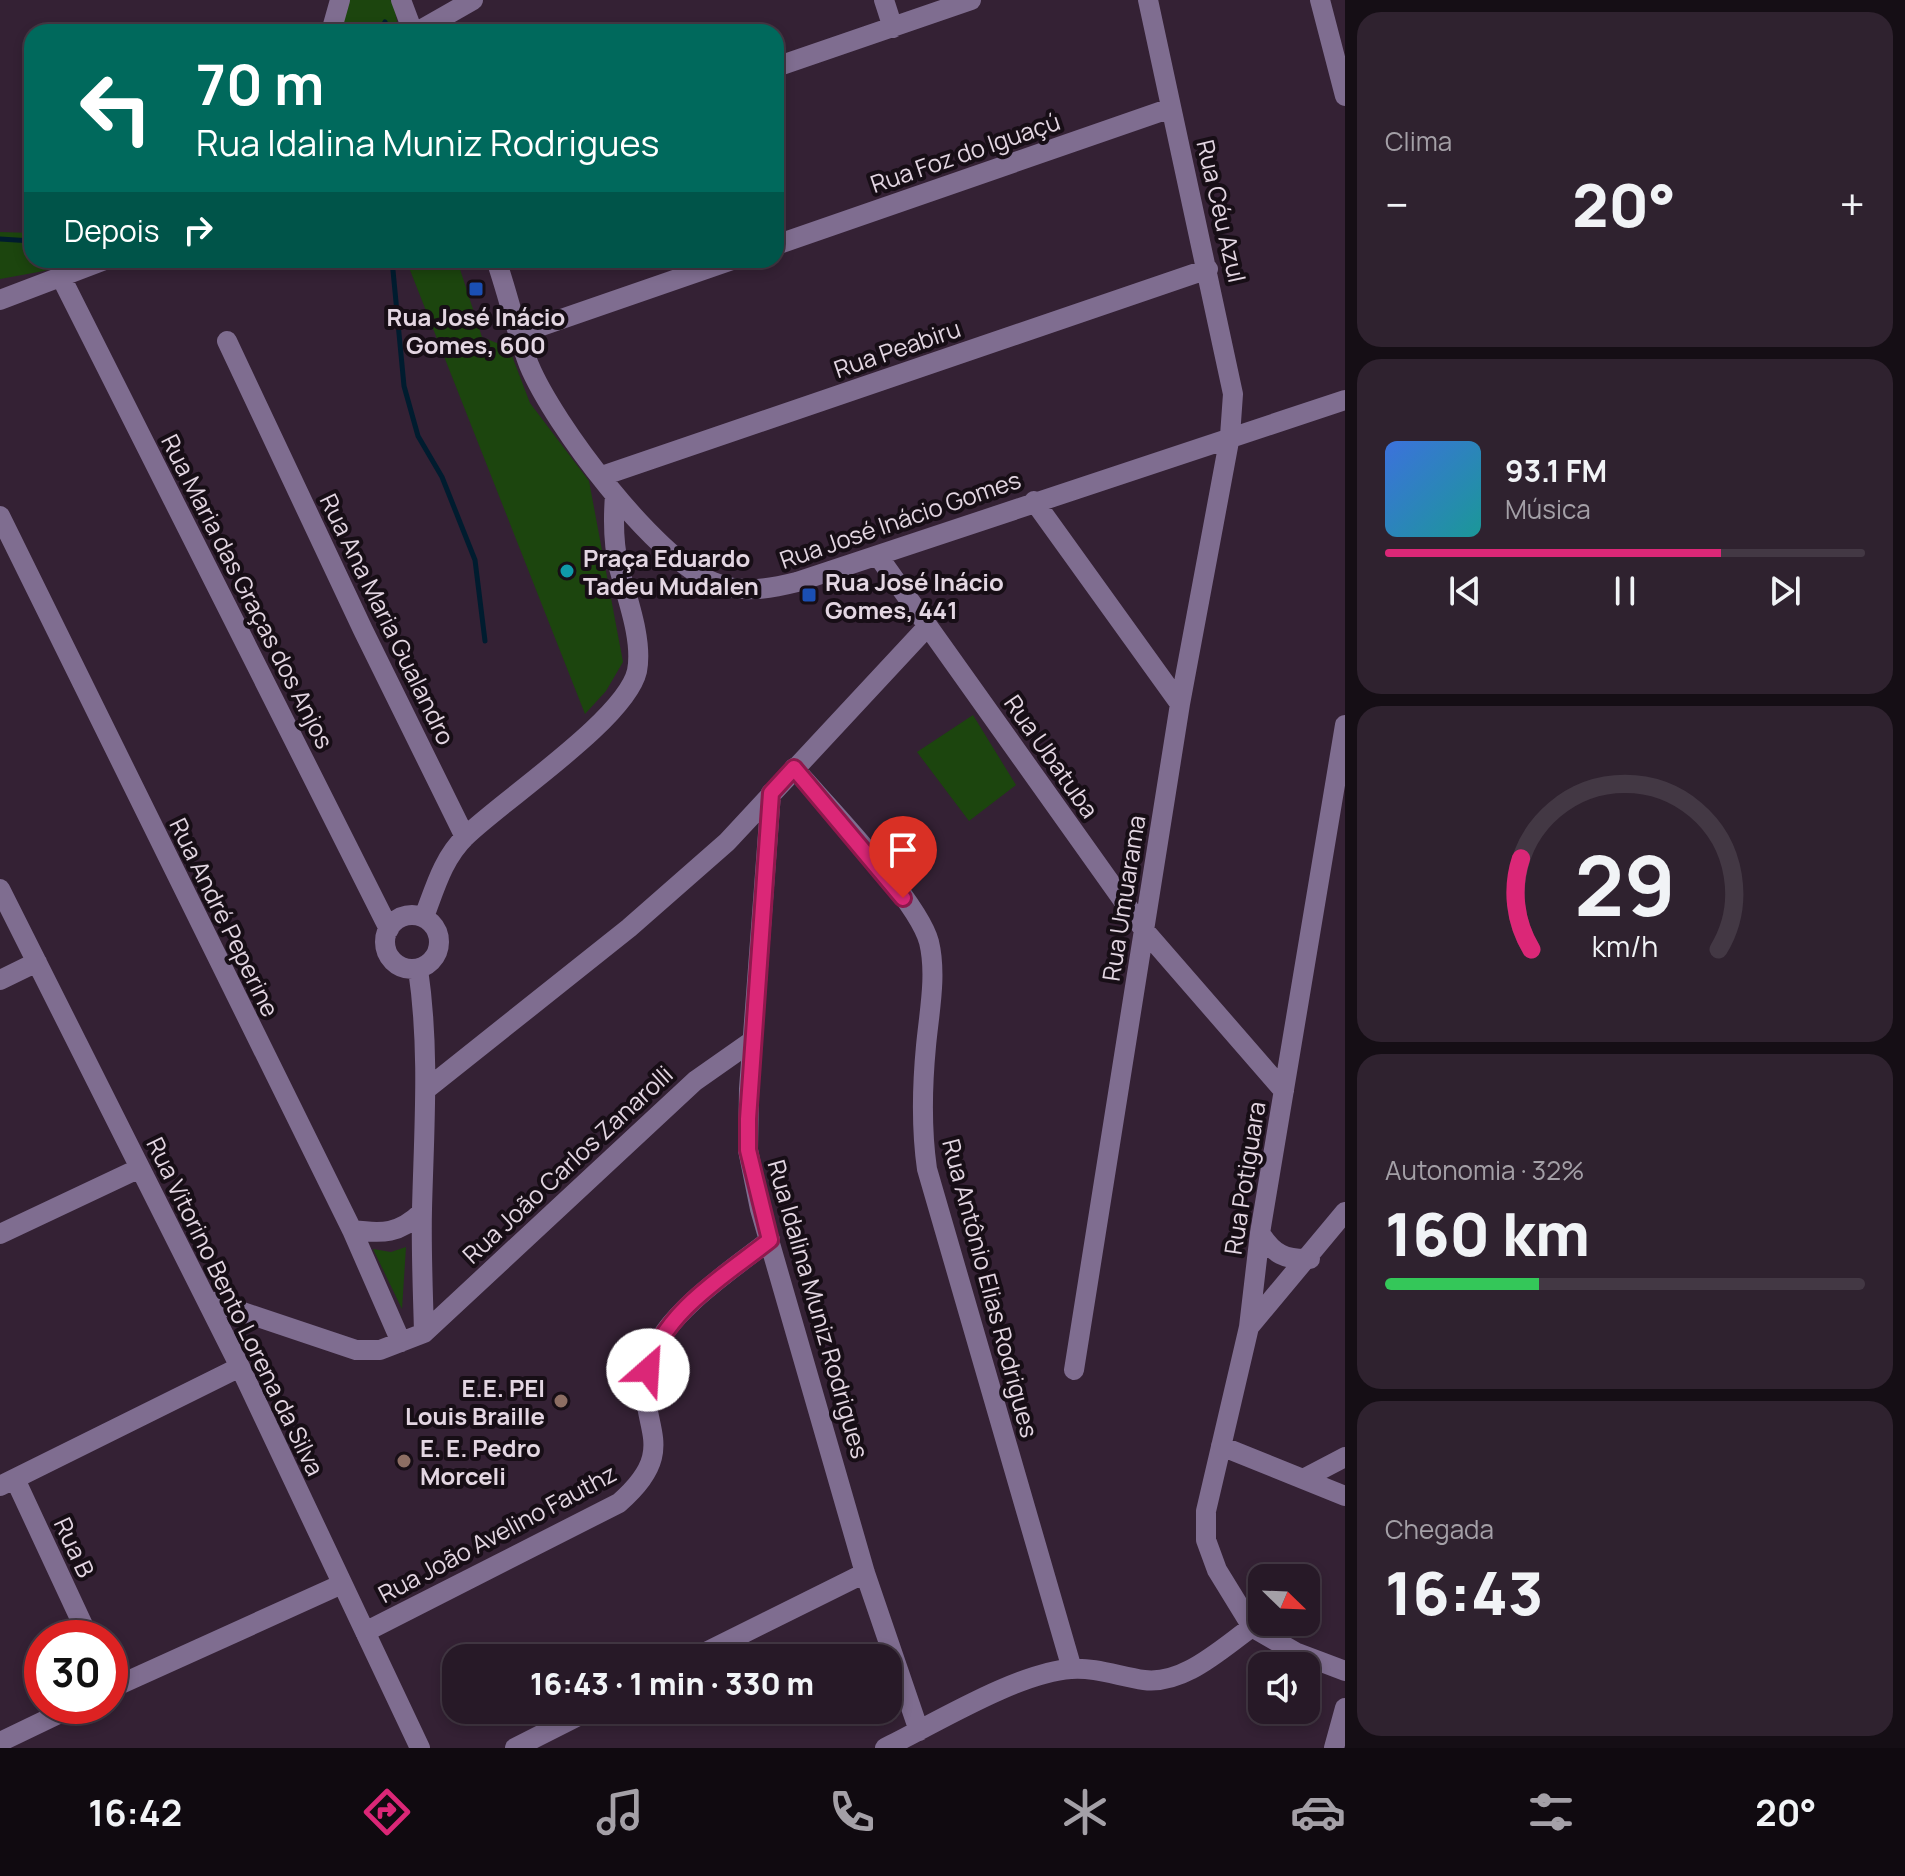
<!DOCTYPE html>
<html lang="pt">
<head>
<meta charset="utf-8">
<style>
  :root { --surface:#271927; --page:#2f222f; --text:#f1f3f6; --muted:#a4a0a7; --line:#433844; --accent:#db2777 }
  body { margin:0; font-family:Manrope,sans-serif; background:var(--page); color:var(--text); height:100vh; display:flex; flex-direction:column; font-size:30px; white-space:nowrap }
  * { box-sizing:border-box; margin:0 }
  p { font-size:26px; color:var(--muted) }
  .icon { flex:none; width:44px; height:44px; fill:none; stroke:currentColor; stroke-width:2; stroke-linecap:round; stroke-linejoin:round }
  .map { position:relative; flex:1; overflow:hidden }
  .details { display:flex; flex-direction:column; gap:12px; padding:12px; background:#150e15; width:560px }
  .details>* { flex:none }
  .banner { position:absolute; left:24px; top:24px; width:760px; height:244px; border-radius:24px; box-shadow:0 4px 12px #0003,0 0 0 2px var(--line); background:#00695c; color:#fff; overflow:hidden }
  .needle { width:52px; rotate:113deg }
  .buttons { position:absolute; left:1248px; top:1564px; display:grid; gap:16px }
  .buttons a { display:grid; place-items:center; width:72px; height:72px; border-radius:16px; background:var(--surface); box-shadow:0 4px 12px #0003,0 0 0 2px var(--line); font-size:40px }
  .speed { position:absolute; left:24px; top:1620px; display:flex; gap:16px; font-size:40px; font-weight:700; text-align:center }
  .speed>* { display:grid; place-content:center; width:104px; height:104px; border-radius:50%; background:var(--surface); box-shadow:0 4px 12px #0003,0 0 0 2px var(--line); line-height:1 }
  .speed .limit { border:12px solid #d22; background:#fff; color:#111 }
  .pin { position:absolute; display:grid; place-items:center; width:68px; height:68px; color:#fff; margin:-82px -34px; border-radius:50% 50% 50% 0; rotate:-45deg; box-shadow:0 0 8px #0007 }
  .pin .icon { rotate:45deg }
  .me { position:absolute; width:88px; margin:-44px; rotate:26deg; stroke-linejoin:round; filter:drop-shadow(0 0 6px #0008) }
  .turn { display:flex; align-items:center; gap:28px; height:168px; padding:0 40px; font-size:36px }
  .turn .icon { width:104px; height:104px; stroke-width:2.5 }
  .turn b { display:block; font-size:56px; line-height:68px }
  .then { display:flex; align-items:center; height:76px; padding:0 40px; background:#0003; gap:16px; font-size:30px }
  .big { font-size:60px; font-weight:800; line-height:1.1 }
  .details .widget { flex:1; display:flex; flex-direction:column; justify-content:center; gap:12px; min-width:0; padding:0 28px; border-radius:24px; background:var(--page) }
  .details .dial { align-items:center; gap:0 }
  .dial svg { height:208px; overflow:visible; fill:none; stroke:var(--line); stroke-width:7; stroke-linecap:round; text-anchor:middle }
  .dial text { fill:var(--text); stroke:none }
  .song { display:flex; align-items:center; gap:24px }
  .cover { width:96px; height:96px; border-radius:12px; background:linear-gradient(135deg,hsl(220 70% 55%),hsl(180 70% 35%)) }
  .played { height:8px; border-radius:4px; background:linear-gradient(90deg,var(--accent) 70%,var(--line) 70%) }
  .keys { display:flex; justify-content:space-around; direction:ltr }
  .heat { display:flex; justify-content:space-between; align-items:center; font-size:44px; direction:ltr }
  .charge { height:12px; border-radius:6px; background:linear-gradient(90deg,#34c759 32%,var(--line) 0) }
  .trip { position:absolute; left:442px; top:1644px; width:460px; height:80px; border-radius:24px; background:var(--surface); box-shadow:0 4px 12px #0003,0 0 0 2px var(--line); font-weight:800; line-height:80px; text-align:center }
  .dock { display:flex; height:128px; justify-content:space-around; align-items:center; background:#100a10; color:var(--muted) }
  .dock .icon { width:56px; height:56px }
  .dock .selected { color:var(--accent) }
  .dock b { font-size:36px; color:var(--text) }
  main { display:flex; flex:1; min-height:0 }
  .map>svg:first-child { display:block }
</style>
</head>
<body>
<main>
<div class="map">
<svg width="1345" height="1748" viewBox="0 0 1345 1748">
  <rect width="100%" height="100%" fill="#342134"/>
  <path fill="#1c450e" d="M345,0H393L399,32H336Z
    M0,232L32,233V260H77L44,271L0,279Z
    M406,260H457L482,337L509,348L530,403L589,481L623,662L606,691L585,714Z
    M973,715L1016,785L969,821L917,752Z
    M406,1247L402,1309L373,1249L391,1252Z"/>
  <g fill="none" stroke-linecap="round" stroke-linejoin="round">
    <path stroke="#001c2f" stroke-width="5" d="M379,32L385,22
      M0,239L32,241
      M392,260L404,386L418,436L442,477L475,560L485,641"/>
    <path stroke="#7f6d90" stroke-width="20" d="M401,0L413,32
      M884,0L893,28
      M1320,0L1345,96
      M331,32L340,0
      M417,32L473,0
      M776,67L971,0
      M776,245L1171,108
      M496,260C508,294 516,332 529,365C554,425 654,557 713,582C741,594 769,589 797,582L1345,400
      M61,277L389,929
      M0,300L105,260
      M521,333L732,260
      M227,341L363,630L465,837
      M602,476L1208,269
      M1034,501L1180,704
      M0,516L352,1230L401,1342
      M878,556L1144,930L1284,1091
      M1345,725L1260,1233L1249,1327L1206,1511V1540L1217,1570L1252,1627L1295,1652L1345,1671
      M794,768C826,805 918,900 929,942C937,975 929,1013 926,1046C922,1088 921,1127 927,1169L1072,1669
      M771,793L749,1089L748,1150L760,1209L865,1573L919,1731
      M0,889L240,1367L420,1748
      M385 942a27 27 0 1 1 54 0a27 27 0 1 1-54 0Z
      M424,917C435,888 443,858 466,836C504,799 626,719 637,671C643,640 627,598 619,568C613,543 613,521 615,495
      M418,969C430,1050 424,1128 422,1209C421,1251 423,1292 424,1333
      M0,980L37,962
      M428,1088L629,928L727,842L928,626
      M352,1230C383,1234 399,1234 422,1212
      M1260,1233C1273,1254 1285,1260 1310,1259
      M0,1234L140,1168
      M207,1300L356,1350H380L424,1333L695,1081L752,1041
      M1249,1327L1345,1212
      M1074,1370L1180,704L1230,436L1233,394L1148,0
      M1221,1446L1345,1496
      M15,1479L89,1638
      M1303,1479L1345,1457
      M0,1486L240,1367
      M365,1632L619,1503C688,1443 628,1423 651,1357C667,1312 734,1268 770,1240
      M694,1658L865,1573
      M110,1689L342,1584
      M0,1742L75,1706
      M515,1748L590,1710
      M885,1748C934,1724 1019,1672 1071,1669C1095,1667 1121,1677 1144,1680C1184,1685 1222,1648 1252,1627
      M1334,1748L1345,1708"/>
  </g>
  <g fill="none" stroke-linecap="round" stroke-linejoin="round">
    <defs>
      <path id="route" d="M648,1370C661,1313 727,1274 770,1240L748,1150V1119L771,793L794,768L903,898"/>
    </defs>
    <use href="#route" stroke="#8e194d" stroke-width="20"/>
    <use href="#route" stroke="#db2777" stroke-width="14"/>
  </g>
  <g fill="#1a4fb4" stroke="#170e16" stroke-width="3">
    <rect x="468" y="281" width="16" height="16" rx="4"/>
    <rect x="801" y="587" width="16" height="16" rx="4"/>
  </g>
  <circle fill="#0f9aa8" stroke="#170e16" stroke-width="3" cx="567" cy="571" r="8"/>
  <g fill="#8d6e63" stroke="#170e16" stroke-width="3">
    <circle cx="561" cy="1401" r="8"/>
    <circle cx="404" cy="1461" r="8"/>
  </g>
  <g text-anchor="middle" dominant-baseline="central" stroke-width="8" stroke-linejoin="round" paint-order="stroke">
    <g font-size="24" fill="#e3d6e2" stroke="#170e16">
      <text transform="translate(965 152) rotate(-19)">Rua Foz do Iguaçú</text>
      <text transform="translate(1222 211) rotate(77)">Rua Céu Azul</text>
      <text transform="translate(897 348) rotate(-19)">Rua Peabiru</text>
      <text transform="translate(900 519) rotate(-19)">Rua José Inácio Gomes</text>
      <text transform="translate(248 591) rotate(63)">Rua Maria das Graças dos Anjos</text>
      <text transform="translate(388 619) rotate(64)">Rua Ana Maria Gualandro</text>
      <text transform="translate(1052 756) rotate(55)">Rua Ubatuba</text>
      <text transform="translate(1123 898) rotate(-81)">Rua Umuarama</text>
      <text transform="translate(225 917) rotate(64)">Rua André Peperine</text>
      <text transform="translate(567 1164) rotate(-43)">Rua João Carlos Zanarolli</text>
      <text transform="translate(1244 1178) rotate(-81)">Rua Potiguara</text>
      <text transform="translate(991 1288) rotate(75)">Rua Antônio Elias Rodrigues</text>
      <text transform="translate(236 1306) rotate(64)">Rua Vitorino Bento Lorena da Silva</text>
      <text transform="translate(819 1309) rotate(74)">Rua Idalina Muniz Rodrigues</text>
      <text transform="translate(497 1533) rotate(-28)">Rua João Avelino Fauthz</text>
      <text transform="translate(75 1547) rotate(65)">Rua B</text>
    </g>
    <g font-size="24" font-weight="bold" fill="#e3d6e2" stroke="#170e16" text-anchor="start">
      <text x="476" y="316" text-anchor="middle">Rua José Inácio<tspan x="476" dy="28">Gomes, 600</tspan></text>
      <text x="583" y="557">Praça Eduardo<tspan x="583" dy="28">Tadeu Mudalen</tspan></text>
      <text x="825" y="581">Rua José Inácio<tspan x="825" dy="28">Gomes, 441</tspan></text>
      <text x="545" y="1387" text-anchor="end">E.E. PEI<tspan x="545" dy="28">Louis Braille</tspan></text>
      <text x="420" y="1447">E. E. Pedro<tspan x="420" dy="28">Morceli</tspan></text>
    </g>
  </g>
</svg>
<div class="buttons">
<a><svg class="needle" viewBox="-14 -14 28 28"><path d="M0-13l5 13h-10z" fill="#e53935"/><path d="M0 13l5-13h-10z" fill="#a4a0a7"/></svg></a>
<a><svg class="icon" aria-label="sound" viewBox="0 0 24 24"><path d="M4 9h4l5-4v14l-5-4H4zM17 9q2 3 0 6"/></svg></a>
</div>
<div class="speed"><div class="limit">30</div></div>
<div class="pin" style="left:903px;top:898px;background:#d93025"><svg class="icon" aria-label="arrive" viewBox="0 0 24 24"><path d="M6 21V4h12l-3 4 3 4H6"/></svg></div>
<svg class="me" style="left:648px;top:1370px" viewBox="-20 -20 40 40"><circle r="19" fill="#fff"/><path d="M0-13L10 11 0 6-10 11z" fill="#db2777"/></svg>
<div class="trip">16:43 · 1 min · 330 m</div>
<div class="banner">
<div class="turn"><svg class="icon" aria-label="left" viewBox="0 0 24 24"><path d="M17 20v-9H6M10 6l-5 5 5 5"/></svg><div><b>70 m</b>Rua Idalina Muniz Rodrigues</div></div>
<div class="then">Depois<svg class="icon" aria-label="right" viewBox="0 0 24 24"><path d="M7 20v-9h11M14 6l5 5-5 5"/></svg></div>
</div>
</div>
<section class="details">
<div class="widget"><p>Clima</p>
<div class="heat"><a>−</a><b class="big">20°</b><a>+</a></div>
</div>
<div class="widget">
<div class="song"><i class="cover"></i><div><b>93.1 FM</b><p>Música</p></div></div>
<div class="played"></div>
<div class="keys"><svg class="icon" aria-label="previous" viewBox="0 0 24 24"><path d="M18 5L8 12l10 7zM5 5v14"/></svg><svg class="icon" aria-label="pause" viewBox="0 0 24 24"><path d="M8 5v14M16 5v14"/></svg><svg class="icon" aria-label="next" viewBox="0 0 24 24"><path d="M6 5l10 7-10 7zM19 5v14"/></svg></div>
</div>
<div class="widget dial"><svg viewBox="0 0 100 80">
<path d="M14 69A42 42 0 1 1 86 69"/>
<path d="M14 69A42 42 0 0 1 10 34" stroke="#db2777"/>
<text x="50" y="56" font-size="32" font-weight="700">29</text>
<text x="50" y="72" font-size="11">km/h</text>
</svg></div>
<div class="widget"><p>Autonomia · 32%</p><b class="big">160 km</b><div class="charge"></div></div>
<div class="widget"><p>Chegada</p><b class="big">16:43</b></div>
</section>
</main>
<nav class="dock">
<b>16:42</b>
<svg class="icon selected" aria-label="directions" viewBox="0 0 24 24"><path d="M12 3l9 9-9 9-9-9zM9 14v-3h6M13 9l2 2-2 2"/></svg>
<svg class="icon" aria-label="music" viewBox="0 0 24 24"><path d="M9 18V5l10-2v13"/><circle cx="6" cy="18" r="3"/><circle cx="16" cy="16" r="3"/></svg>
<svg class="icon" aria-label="phone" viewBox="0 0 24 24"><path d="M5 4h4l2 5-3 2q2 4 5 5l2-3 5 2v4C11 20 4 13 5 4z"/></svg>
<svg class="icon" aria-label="climate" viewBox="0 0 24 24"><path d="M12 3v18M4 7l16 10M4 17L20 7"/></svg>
<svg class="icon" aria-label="car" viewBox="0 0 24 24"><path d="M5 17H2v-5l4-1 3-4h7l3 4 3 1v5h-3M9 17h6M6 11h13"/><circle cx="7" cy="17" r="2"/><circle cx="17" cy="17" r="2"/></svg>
<svg class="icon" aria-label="filters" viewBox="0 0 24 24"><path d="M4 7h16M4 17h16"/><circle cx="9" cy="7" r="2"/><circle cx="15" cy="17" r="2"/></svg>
<b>20°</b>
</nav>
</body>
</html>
